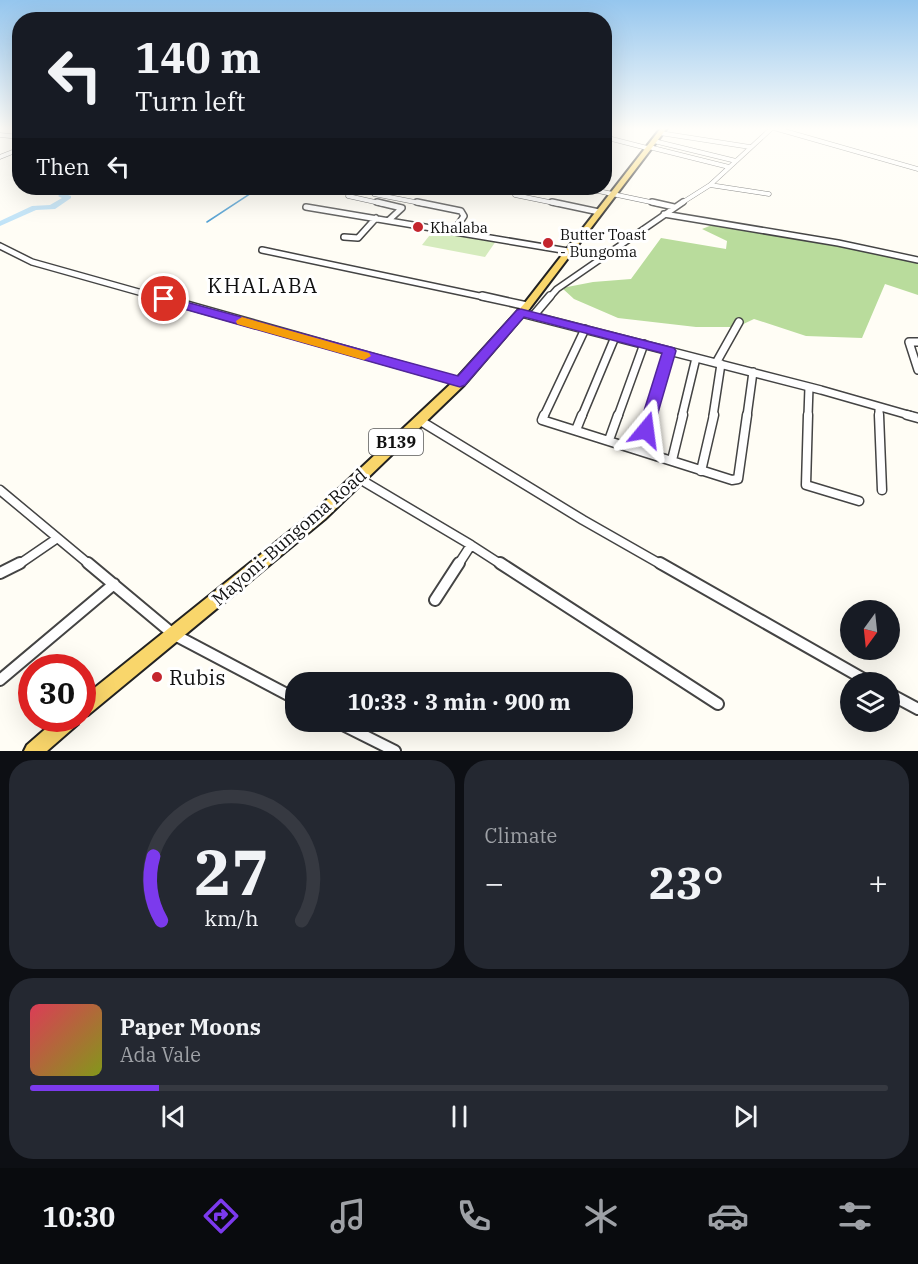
<!DOCTYPE html>
<html lang="en">
<head>
<meta charset="utf-8">
<style>
  :root { --surface:#171b24; --page:#242831; --text:#f1f3f6; --muted:#9ea1a6; --line:#363941; --accent:#7c3aed }
  body { margin:0; font-family:"IBM Plex Serif",serif; background:var(--page); color:var(--text); height:100vh; display:flex; flex-direction:column; font-size:22px; white-space:nowrap }
  * { box-sizing:border-box; margin:0 }
  p { font-size:20px; color:var(--muted) }
  .icon { flex:none; width:33px; height:33px; fill:none; stroke:currentColor; stroke-width:2; stroke-linecap:round; stroke-linejoin:round }
  .map { position:relative; height:751px; overflow:hidden }
  .drawer { display:flex; flex-direction:column; gap:9px; padding:9px; background:#0d0f14; flex:1 }
  .drawer>* { flex:none }
  .hud { position:absolute; left:12px; top:12px; width:600px; height:183px; border-radius:24px; box-shadow:0 6px 24px #0002; background:#171b24; color:var(--text); overflow:hidden }
  .needle { width:39px; rotate:195deg }
  .tools { position:absolute; left:840px; top:600px; display:grid; gap:12px }
  .tools a { display:grid; place-items:center; width:60px; height:60px; border-radius:50%; background:var(--surface); box-shadow:0 6px 24px #0002; font-size:30px }
  .speed { position:absolute; left:18px; top:654px; display:flex; gap:12px; font-size:30px; font-weight:700; text-align:center }
  .speed>* { display:grid; place-content:center; width:78px; height:78px; border-radius:50%; background:var(--surface); box-shadow:0 6px 24px #0002; line-height:1 }
  .speed .limit { border:9px solid #d22; background:#fff; color:#111 }
  .pin { position:absolute; display:grid; place-items:center; width:51px; height:51px; color:#fff; margin:-26px; border:3px solid #fff; border-radius:50%; box-shadow:0 2px 6px #0007 }
  .me { position:absolute; width:66px; margin:-33px; rotate:16deg; stroke-linejoin:round; filter:drop-shadow(0 0 4px #0008) }
  .turn { display:flex; align-items:center; gap:21px; height:126px; padding:0 24px; font-size:27px }
  .turn .icon { width:78px; height:78px; stroke-width:2.5 }
  .turn b { display:block; font-size:42px; line-height:51px }
  .then { display:flex; align-items:center; height:57px; padding:0 24px; background:#0003; gap:12px; font-size:22px }
  .big { font-size:45px; font-weight:700; line-height:1.1 }
  .drawer .widget { flex:1; display:flex; flex-direction:column; justify-content:center; gap:9px; min-width:0; padding:0 21px; border-radius:24px; background:var(--page) }
  .drawer .dial { align-items:center; gap:0 }
  .dial svg { height:156px; overflow:visible; fill:none; stroke:var(--line); stroke-width:7; stroke-linecap:round; text-anchor:middle }
  .dial text { fill:var(--text); stroke:none }
  .song { display:flex; align-items:center; gap:18px }
  .cover { width:72px; height:72px; border-radius:9px; background:linear-gradient(135deg,hsl(350 70% 55%),hsl(70 70% 35%)) }
  .played { height:6px; border-radius:3px; background:linear-gradient(90deg,var(--accent) 15%,var(--line) 15%) }
  .keys { display:flex; justify-content:space-around; direction:ltr }
  .heat { display:flex; justify-content:space-between; align-items:center; font-size:33px; direction:ltr }
  .drawer .tiles { flex:1; display:grid; gap:9px; grid-template-columns:1fr 1fr }
  .widget:last-child { grid-column:span 2 }
  .trip { position:absolute; left:285px; top:672px; width:348px; height:60px; border-radius:24px; background:var(--surface); box-shadow:0 6px 24px #0002; font-weight:700; line-height:60px; text-align:center }
  .tabs { display:flex; height:96px; justify-content:space-around; align-items:center; background:#090b0e; color:var(--muted) }
  .tabs .icon { width:42px; height:42px }
  .tabs .active { color:var(--accent) }
  .tabs b { font-size:27px; color:var(--text) }
  .map>svg:first-child { display:block }
</style>
</head>
<body>
<div class="map">
<svg width="918" height="751" viewBox="0 0 918 751">
  <rect width="100%" height="100%" fill="#fffdf5"/>
  <path fill="#d5ebbd" d="M433,231L496,241L485,257L422,245Z"/>
  <path fill="#b9dc9c" d="M717,223L881,252L918,261V295L885,284L862,338L806,336L754,319L737,327H696L618,318L574,299L562,288L593,282L631,279L661,238L726,249L727,241L702,229Z"/>
  <g fill="none" stroke-linecap="round" stroke-linejoin="round">
    <path stroke="#3f96cf" stroke-width="1.5" d="M207,222L259,188"/>
    <path fill="#b9e0f7" fill-rule="evenodd" d="M69,188H76L68,195L71,196V198L55,209L36,210L0,226V221L32,206L50,205L62,198L58,196Z"/>
    <defs>
      <path id="minor-far4" d="M774,128L918,169
        M660,133L750,147
        M0,135L20,137
        M604,137L647,148
        M654,141L736,161
        M649,147L729,167
        M0,157L20,149
        M710,185L769,194
        M381,188L374,194L425,204
        M584,188L660,204
        M515,195L559,204
        M348,196L384,204
        M680,204L710,185L772,128"/>
      <path id="minor-far3" d="M377,202L402,208L389,220
        M417,202L461,211L464,216L454,231
        M552,202L599,212
        M652,202L674,207
        M306,207L568,251
        M664,214L838,243L918,260
        M344,237L358,238L376,218
        M0,246L32,262L160,298
        M262,250L489,298
        M549,298L557,289L683,202"/>
      <path id="minor-far2" d="M155,296L460,382
        M482,296L527,306
        M521,313L821,390L912,416
        M533,316L550,296
        M918,342H909L918,370
        M716,363L739,322
        M879,408V416
        M544,416L585,329
        M582,416L615,337
        M618,416L644,344
        M650,416L669,351
        M682,416L696,358
        M713,416L721,364
        M747,416L753,372
        M808,416L809,387"/>
      <path id="minor-far1" d="M544,415L542,420L732,480L738,479L747,415
        M808,415L806,485L859,501
        M879,415L882,490
        M907,415L918,418
        M419,420L583,520L662,565
        M576,430L582,415
        M609,440L618,415
        M640,450L650,415
        M672,460L683,415
        M701,471L714,415
        M358,478L471,545L458,565
        M0,490L90,565
        M471,545L502,565
        M18,565L56,539"/>
      <path id="minor" d="M88,563L173,634L296,699
        M500,563L718,704
        M660,563L869,682
        M0,573L20,563
        M435,600L459,563
        M0,680L114,584
        M890,694L918,709
        M337,722L395,751"/>
      <path id="primary" d="M661,128H667L530,308L464,385L325,519L88,715L82,717V698L315,511L456,379L524,304Z
        M58,718H80L78,724L47,751H24L27,745Z"/>
    </defs>
    <use href="#minor-far4" stroke="#444" stroke-width="5"/>
    <use href="#minor-far3" stroke="#444" stroke-width="8"/>
    <use href="#minor-far2" stroke="#444" stroke-width="10"/>
    <use href="#minor-far1" stroke="#444" stroke-width="11"/>
    <use href="#minor" stroke="#444" stroke-width="14"/>
    <use href="#primary" stroke="#222" stroke-width="4"/>
    <use href="#minor-far4" stroke="#fff" stroke-width="4"/>
    <use href="#minor-far3" stroke="#fff" stroke-width="5"/>
    <use href="#minor-far2" stroke="#fff" stroke-width="7"/>
    <use href="#minor-far1" stroke="#fff" stroke-width="8"/>
    <use href="#minor" stroke="#fff" stroke-width="10"/>
    <use href="#primary" fill="#f9d66b" fill-rule="evenodd"/>
  </g>
  <linearGradient id="sky" x2="0" y2="1"><stop stop-color="#95c6ee"/><stop offset="0.55" stop-color="#fffefa"/><stop offset="1" stop-color="#fffefa" stop-opacity="0"/></linearGradient>
  <rect width="918" height="234" fill="url(#sky)"/>
  <path fill="#7c3aed" stroke="#51269a" stroke-width="1.5" d="M164,296L458,376L517,310L521,309L674,348L676,351L653,430L651,434H640L638,430L662,353L524,317L465,385L460,387L159,302V297Z"/>
  <path fill="#f59e0b" d="M242,317L369,353L371,356L364,360L237,324L236,321Z"/>
  <g fill="#c4262e" stroke="#fff" stroke-width="2">
    <circle cx="418" cy="227" r="6"/>
    <circle cx="548" cy="243" r="6"/>
    <circle cx="157" cy="677" r="6"/>
  </g>
  <g text-anchor="middle" dominant-baseline="central" stroke-width="6" stroke-linejoin="round" paint-order="stroke">
    <g font-size="15" fill="#111" stroke="#fff" text-anchor="start">
      <text x="430" y="227">Khalaba</text>
      <text x="560" y="234">Butter Toast<tspan x="560" dy="17">- Bungoma</tspan></text>
    </g>
    <rect fill="#fff" stroke="#585858" stroke-width="1.5" x="369" y="429" width="54" height="26" rx="4.5"/>
    <g font-size="16" font-weight="bold" fill="#111">
      <text x="396" y="442">B139</text>
    </g>
    <g font-size="18" fill="#111" stroke="#fff">
      <text transform="translate(289 537) rotate(-41)">Mayoni-Bungoma Road</text>
    </g>
    <g font-size="21" letter-spacing="1.5" fill="#111" stroke="#fff">
      <text x="263" y="285">KHALABA</text>
    </g>
    <g font-size="21" fill="#111" stroke="#fff" text-anchor="start">
      <text x="169" y="677">Rubis</text>
    </g>
  </g>
</svg>
<div class="tools">
<a><svg class="needle" viewBox="-14 -14 28 28"><path d="M0-13l5 13h-10z" fill="#e53935"/><path d="M0 13l5-13h-10z" fill="#9ea1a6"/></svg></a>
<a><svg class="icon" aria-label="layers" viewBox="0 0 24 24"><path d="M12 4l9 5-9 5-9-5zM3 14l9 5 9-5"/></svg></a>
</div>
<div class="speed"><div class="limit">30</div></div>
<div class="pin" style="left:164px;top:299px;background:#d93025"><svg class="icon" aria-label="arrive" viewBox="0 0 24 24"><path d="M6 21V4h12l-3 4 3 4H6"/></svg></div>
<svg class="me" style="left:646px;top:430px" viewBox="-20 -20 40 40"><path d="M0-17L14 15 0 8-14 15z" fill="#7c3aed" stroke="#fff" stroke-width="4"/></svg>
<div class="trip">10:33 · 3 min · 900 m</div>
<div class="hud">
<div class="turn"><svg class="icon" aria-label="left" viewBox="0 0 24 24"><path d="M17 20v-9H6M10 6l-5 5 5 5"/></svg><div><b>140 m</b>Turn left</div></div>
<div class="then">Then<svg class="icon" aria-label="left" viewBox="0 0 24 24"><path d="M17 20v-9H6M10 6l-5 5 5 5"/></svg></div>
</div>
</div>
<section class="drawer">
<div class="tiles">
<div class="widget dial"><svg viewBox="0 0 100 80">
<path d="M14 69A42 42 0 1 1 86 69"/>
<path d="M14 69A42 42 0 0 1 10 36" stroke="#7c3aed"/>
<text x="50" y="56" font-size="32" font-weight="700">27</text>
<text x="50" y="72" font-size="11">km/h</text>
</svg></div>
<div class="widget"><p>Climate</p>
<div class="heat"><a>−</a><b class="big">23°</b><a>+</a></div>
</div>
<div class="widget">
<div class="song"><i class="cover"></i><div><b>Paper Moons</b><p>Ada Vale</p></div></div>
<div class="played"></div>
<div class="keys"><svg class="icon" aria-label="previous" viewBox="0 0 24 24"><path d="M18 5L8 12l10 7zM5 5v14"/></svg><svg class="icon" aria-label="pause" viewBox="0 0 24 24"><path d="M8 5v14M16 5v14"/></svg><svg class="icon" aria-label="next" viewBox="0 0 24 24"><path d="M6 5l10 7-10 7zM19 5v14"/></svg></div>
</div>
</div>
</section>
<nav class="tabs">
<b>10:30</b>
<svg class="icon active" aria-label="directions" viewBox="0 0 24 24"><path d="M12 3l9 9-9 9-9-9zM9 14v-3h6M13 9l2 2-2 2"/></svg>
<svg class="icon" aria-label="music" viewBox="0 0 24 24"><path d="M9 18V5l10-2v13"/><circle cx="6" cy="18" r="3"/><circle cx="16" cy="16" r="3"/></svg>
<svg class="icon" aria-label="phone" viewBox="0 0 24 24"><path d="M5 4h4l2 5-3 2q2 4 5 5l2-3 5 2v4C11 20 4 13 5 4z"/></svg>
<svg class="icon" aria-label="climate" viewBox="0 0 24 24"><path d="M12 3v18M4 7l16 10M4 17L20 7"/></svg>
<svg class="icon" aria-label="car" viewBox="0 0 24 24"><path d="M5 17H2v-5l4-1 3-4h7l3 4 3 1v5h-3M9 17h6M6 11h13"/><circle cx="7" cy="17" r="2"/><circle cx="17" cy="17" r="2"/></svg>
<svg class="icon" aria-label="filters" viewBox="0 0 24 24"><path d="M4 7h16M4 17h16"/><circle cx="9" cy="7" r="2"/><circle cx="15" cy="17" r="2"/></svg>
</nav>
</body>
</html>
